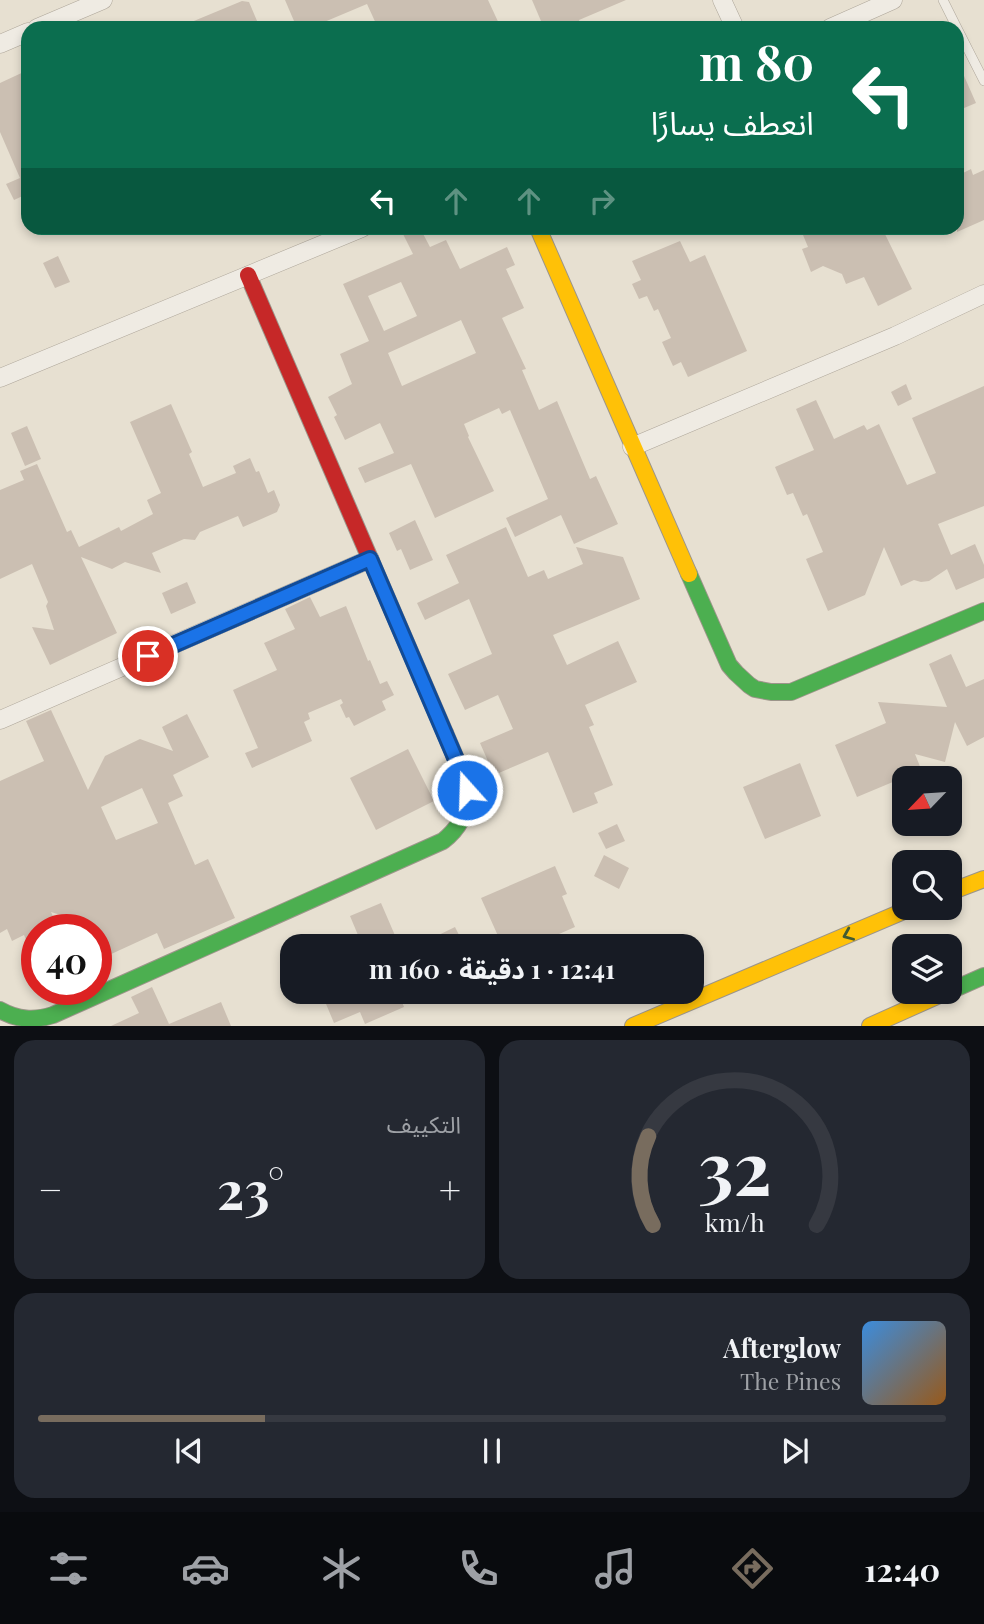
<!DOCTYPE html>
<html lang="ar">
<head>
<meta charset="utf-8">
<style>
  :root { --surface:#171b24; --page:#242831; --text:#f1f3f6; --muted:#9ea1a6; --line:#363941; --accent:#786c5e }
  body { margin:0; font-family:"Playfair Display","Noto Sans Arabic",serif; background:var(--page); color:var(--text); direction:rtl; height:100vh; display:flex; flex-direction:column; font-size:26px; white-space:nowrap }
  * { box-sizing:border-box; margin:0 }
  p { font-size:23px; color:var(--muted) }
  .icon { flex:none; width:38px; height:38px; fill:none; stroke:currentColor; stroke-width:2; stroke-linecap:round; stroke-linejoin:round }
  .map { position:relative; height:1026px; overflow:hidden; direction:ltr }
  .sheet { display:flex; flex-direction:column; gap:14px; padding:14px; background:#0d0f14; flex:1 }
  .sheet>* { flex:none }
  .hud { position:absolute; left:21px; top:21px; width:943px; height:214px; border-radius:21px; box-shadow:0 4px 10px #0003; direction:rtl; background:#0b6e4f; color:#fff; overflow:hidden }
  .needle { width:46px; rotate:245deg }
  .tools { position:absolute; left:892px; top:766px; display:grid; gap:14px }
  .tools a { display:grid; place-items:center; width:70px; height:70px; border-radius:14px; background:var(--surface); box-shadow:0 4px 10px #0003; font-size:35px }
  .speed { position:absolute; left:21px; top:914px; display:flex; gap:14px; font-size:35px; font-weight:700; text-align:center }
  .speed>* { display:grid; place-content:center; width:91px; height:91px; border-radius:50%; background:var(--surface); box-shadow:0 4px 10px #0003; line-height:1 }
  .speed .limit { border:10px solid #d22; background:#fff; color:#111 }
  .pin { position:absolute; display:grid; place-items:center; width:60px; height:60px; color:#fff; margin:-30px; border:4px solid #fff; border-radius:50%; box-shadow:0 2px 7px #0007 }
  .me { position:absolute; width:77px; margin:-38px; rotate:340deg; stroke-linejoin:round; filter:drop-shadow(0 0 5px #0008) }
  .turn { display:flex; align-items:center; gap:24px; height:147px; padding:0 35px; font-size:32px }
  .turn .icon { width:91px; height:91px; stroke-width:2.5 }
  .turn b { display:block; font-size:49px; line-height:60px }
  .lanes { display:flex; align-items:center; height:66px; padding:0 35px; background:#0003; justify-content:center; gap:35px; direction:ltr }
  .lanes .off { opacity:.35 }
  .big { font-size:52px; font-weight:700; line-height:1.1 }
  .sheet .widget { flex:1; display:flex; flex-direction:column; justify-content:center; gap:10px; min-width:0; padding:0 24px; border-radius:21px; background:var(--page) }
  .sheet .dial { align-items:center; gap:0 }
  .dial svg { height:182px; overflow:visible; fill:none; stroke:var(--line); stroke-width:7; stroke-linecap:round; text-anchor:middle }
  .dial text { fill:var(--text); stroke:none }
  .song { display:flex; align-items:center; gap:21px }
  .cover { width:84px; height:84px; border-radius:10px; background:linear-gradient(135deg,hsl(210 70% 55%),hsl(30 70% 35%)) }
  .played { height:7px; border-radius:4px; background:linear-gradient(90deg,var(--accent) 25%,var(--line) 25%) }
  .keys { display:flex; justify-content:space-around; direction:ltr }
  .heat { display:flex; justify-content:space-between; align-items:center; font-size:38px; direction:ltr }
  .sheet .tiles { flex:1; display:grid; gap:14px; grid-template-columns:1fr 1fr }
  .widget:last-child { grid-column:span 2 }
  .trip { position:absolute; left:280px; top:934px; width:424px; height:70px; border-radius:21px; background:var(--surface); box-shadow:0 4px 10px #0003; font-weight:700; line-height:70px; text-align:center; direction:rtl }
  .dock { display:flex; height:112px; justify-content:space-around; align-items:center; background:#090b0e; color:var(--muted) }
  .dock .icon { width:49px; height:49px }
  .dock .selected { color:var(--accent) }
  .dock b { font-size:32px; color:var(--text) }
  .map>svg:first-child { display:block }
</style>
</head>
<body>
<div class="map">
<svg width="984" height="1026" viewBox="0 0 984 1026">
  <rect width="100%" height="100%" fill="#e7e0d1"/>
  <path fill="#cbbfb2" fill-rule="evenodd" d="M285,0H488L501,28H378L367,4L310,28H297Z
    M532,0H626L579,20L582,28H544Z
    M242,1L249,2L260,28H177Z
    M957,60L976,103L957,111Z
    M28,70V196L27,194L14,200L6,184L20,178L0,132V83Z
    M971,169L973,175L984,170V220L957,232V176Z
    M411,228H420L430,247L446,240L460,269L507,247L515,265L506,269L524,308L502,318L526,369L522,370L539,410L557,401L590,479L596,476L618,524L574,544L561,515L515,537L506,518L548,499L510,410L502,414L499,408L464,424L469,436L468,437L494,491L435,518L411,464L365,483L358,468L394,453L380,423L345,440L334,417L337,415L328,397L352,384L340,354L369,341L343,284L413,254L402,232ZM401,282L417,316L384,331L368,296ZM461,320L476,353L402,386L388,353Z
    M821,228H882L912,289L878,306L864,277L846,284L842,274L823,266L811,272L802,249L808,247L803,235Z
    M680,241L690,262L705,255L747,351L688,377L681,362L673,366L662,342L671,338L658,309L654,311L647,296L639,299L632,284L641,280L632,261Z
    M58,256L70,282L55,288L43,263Z
    M906,384L912,399L898,406L891,392Z
    M984,386V506L938,524L951,555L975,544L984,565V578L956,590L947,569L929,581L921,582L914,580L901,586L884,547L865,595L828,611L806,559L823,552L807,514L803,516L793,493L787,495L775,467L814,450L796,409L816,400L834,439L864,425L867,430L879,424L907,485L936,473L912,418Z
    M171,404L192,452L189,454L203,487L236,473L233,466L250,458L256,472L259,471L268,493L274,490L280,505L277,512L243,527L238,516L200,532L195,540L184,539L152,553L161,573L125,562L112,569L81,557L117,633L50,665L32,627L54,630L46,606L48,602L32,564L0,579V490L24,480L20,471L37,464L67,532L71,530L79,547L119,527L121,531L153,514L147,500L161,493L130,422Z
    M27,426L41,459L25,466L11,433Z
    M415,520L433,560L410,570L401,549L397,551L389,533Z
    M506,527L528,577L544,570L548,579L583,564L576,547L623,557L640,599L553,635L567,665L618,641L637,682L585,705L594,725L589,727L613,785L594,793L598,803L573,813L548,752L494,775L480,743L513,729L498,695L465,710L448,674L492,654L469,599L425,620L417,603L459,583L446,555Z
    M187,582L196,603L171,614L162,593Z
    M310,597L320,617L346,606L368,661L370,660L380,684L387,681L394,695L382,701L386,710L354,726L349,717L346,718L340,705L343,703L341,699L308,713L310,719L304,722L312,741L252,768L245,753L258,748L233,690L277,670L264,643L295,629L285,609Z
    M951,654L966,687L984,679V737L967,746L955,722L945,762L915,754L925,779H900L857,797L835,745L886,723L878,702L947,707L929,664Z
    M51,710L88,790L105,756L140,739L173,751L162,727L187,714L209,757L173,775L183,796L168,803L195,865L208,859L235,918L164,949L157,933L96,961V926L51,912L59,929H37V964L24,935L12,941L7,929L0,933V781L44,761L26,721ZM142,788L158,823L116,840L101,807Z
    M408,749L434,801L376,830L350,778Z
    M800,763L821,816L765,839L743,787Z
    M617,824L625,841L606,849L598,833Z
    M604,855L629,868L619,889L594,876Z
    M555,866L567,894L562,896L575,927L550,938L554,947H503L481,898Z
    M381,903L400,947H363L350,916Z
    M455,927L465,947H414Z
    M152,987L169,1024L221,1002L231,1026H111L139,1013L131,997Z
    M321,992H398L404,1007L365,1024L360,1012L334,1023Z"/>
  <g fill="none" stroke-linecap="round" stroke-linejoin="round">
    <defs>
      <path id="lane" d="M943,0L957,28
        M957,28L984,81"/>
      <path id="street" d="M722,0L735,28
        M37,28L103,0
        M830,28L893,0
        M0,44L28,32
        M0,378L362,228
        M632,447L895,336L984,294
        M0,720L370,559"/>
      <path id="fast" d="M689,574L729,665L736,673L749,685L755,689L771,692H791L984,611
        M950,991L984,976
        M0,1010C18,1020 34,1021 53,1015L443,841C484,809 461,772 445,733"/>
      <path id="slow" d="M538,228L689,574
        M950,892L984,879
        M633,1026L911,908
        M870,1026L946,992"/>
      <path id="jam" d="M248,275L445,733"/>
    </defs>
    <use href="#lane" stroke="#ada599" stroke-width="10"/>
    <use href="#street" stroke="#ada599" stroke-width="19"/>
    <use href="#fast" stroke="#9c958a" stroke-width="18"/>
    <use href="#slow" stroke="#9c958a" stroke-width="18"/>
    <use href="#jam" stroke="#9c958a" stroke-width="18"/>
    <use href="#lane" stroke="#efebe3" stroke-width="9"/>
    <use href="#street" stroke="#efebe3" stroke-width="18"/>
    <use href="#fast" stroke="#4caf50" stroke-width="16"/>
    <use href="#slow" stroke="#ffc107" stroke-width="16"/>
    <use href="#jam" stroke="#c62828" stroke-width="16"/>
  </g>
  <defs><path id="oneway-chevron" d="M-2-3.5L2.5 0L-2 3.5" fill="none" stroke-width="1.6" stroke-linecap="round" stroke-linejoin="round" transform="scale(1.75)"/></defs>
  <use stroke="#425b31" href="#oneway-chevron" transform="translate(848 935) rotate(157)"/>
  <g fill="none" stroke-linecap="round" stroke-linejoin="round">
    <defs>
      <path id="route" d="M148,656L370,559L463,776L467,790"/>
    </defs>
    <use href="#route" stroke="#114b97" stroke-width="18"/>
    <use href="#route" stroke="#1a73e8" stroke-width="12"/>
  </g>
</svg>
<div class="tools">
<a><svg class="needle" viewBox="-14 -14 28 28"><path d="M0-13l5 13h-10z" fill="#e53935"/><path d="M0 13l5-13h-10z" fill="#9ea1a6"/></svg></a>
<a><svg class="icon" aria-label="search" viewBox="0 0 24 24"><circle cx="10" cy="10" r="6"/><path d="M15 15l6 6"/></svg></a>
<a><svg class="icon" aria-label="layers" viewBox="0 0 24 24"><path d="M12 4l9 5-9 5-9-5zM3 14l9 5 9-5"/></svg></a>
</div>
<div class="speed"><div class="limit">40</div></div>
<div class="pin" style="left:148px;top:656px;background:#d93025"><svg class="icon" aria-label="arrive" viewBox="0 0 24 24"><path d="M6 21V4h12l-3 4 3 4H6"/></svg></div>
<svg class="me" style="left:467px;top:790px" viewBox="-20 -20 40 40"><circle r="17" fill="#1a73e8" stroke="#fff" stroke-width="3"/><path d="M0-11L8 9 0 5-8 9z" fill="#fff"/></svg>
<div class="trip">12:41 · 1 دقيقة · 160 m</div>
<div class="hud">
<div class="turn"><svg class="icon" aria-label="left" viewBox="0 0 24 24"><path d="M17 20v-9H6M10 6l-5 5 5 5"/></svg><div><b>80 m</b>انعطف يسارًا</div></div>
<div class="lanes"><svg class="icon" aria-label="left" viewBox="0 0 24 24"><path d="M17 20v-9H6M10 6l-5 5 5 5"/></svg><svg class="icon off" aria-label="ahead" viewBox="0 0 24 24"><path d="M12 20V5M6 11l6-6 6 6"/></svg><svg class="icon off" aria-label="ahead" viewBox="0 0 24 24"><path d="M12 20V5M6 11l6-6 6 6"/></svg><svg class="icon off" aria-label="right" viewBox="0 0 24 24"><path d="M7 20v-9h11M14 6l5 5-5 5"/></svg></div>
</div>
</div>
<section class="sheet">
<div class="tiles">
<div class="widget dial"><svg viewBox="0 0 100 80">
<path d="M14 69A42 42 0 1 1 86 69"/>
<path d="M14 69A42 42 0 0 1 12 30" stroke="#786c5e"/>
<text x="50" y="56" font-size="32" font-weight="700">32</text>
<text x="50" y="72" font-size="11">km/h</text>
</svg></div>
<div class="widget"><p>التكييف</p>
<div class="heat"><a>−</a><b class="big">23°</b><a>+</a></div>
</div>
<div class="widget">
<div class="song"><i class="cover"></i><div><b>Afterglow</b><p>The Pines</p></div></div>
<div class="played"></div>
<div class="keys"><svg class="icon" aria-label="previous" viewBox="0 0 24 24"><path d="M18 5L8 12l10 7zM5 5v14"/></svg><svg class="icon" aria-label="pause" viewBox="0 0 24 24"><path d="M8 5v14M16 5v14"/></svg><svg class="icon" aria-label="next" viewBox="0 0 24 24"><path d="M6 5l10 7-10 7zM19 5v14"/></svg></div>
</div>
</div>
</section>
<nav class="dock">
<b>12:40</b>
<svg class="icon selected" aria-label="directions" viewBox="0 0 24 24"><path d="M12 3l9 9-9 9-9-9zM9 14v-3h6M13 9l2 2-2 2"/></svg>
<svg class="icon" aria-label="music" viewBox="0 0 24 24"><path d="M9 18V5l10-2v13"/><circle cx="6" cy="18" r="3"/><circle cx="16" cy="16" r="3"/></svg>
<svg class="icon" aria-label="phone" viewBox="0 0 24 24"><path d="M5 4h4l2 5-3 2q2 4 5 5l2-3 5 2v4C11 20 4 13 5 4z"/></svg>
<svg class="icon" aria-label="climate" viewBox="0 0 24 24"><path d="M12 3v18M4 7l16 10M4 17L20 7"/></svg>
<svg class="icon" aria-label="car" viewBox="0 0 24 24"><path d="M5 17H2v-5l4-1 3-4h7l3 4 3 1v5h-3M9 17h6M6 11h13"/><circle cx="7" cy="17" r="2"/><circle cx="17" cy="17" r="2"/></svg>
<svg class="icon" aria-label="filters" viewBox="0 0 24 24"><path d="M4 7h16M4 17h16"/><circle cx="9" cy="7" r="2"/><circle cx="15" cy="17" r="2"/></svg>
</nav>
</body>
</html>
